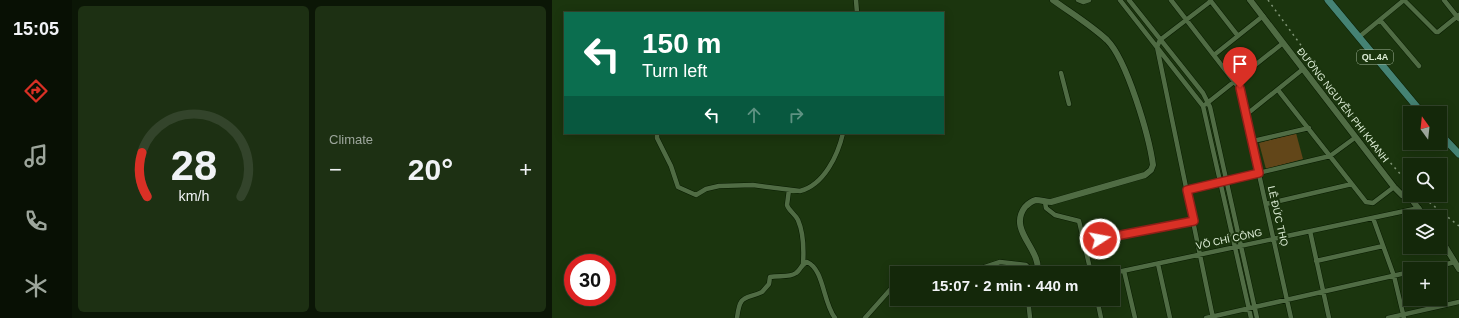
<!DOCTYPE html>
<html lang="en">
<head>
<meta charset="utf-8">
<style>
  :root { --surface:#14280a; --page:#1d3013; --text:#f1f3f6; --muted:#9da69c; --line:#33442b; --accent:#d93025 }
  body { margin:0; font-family:Arial,sans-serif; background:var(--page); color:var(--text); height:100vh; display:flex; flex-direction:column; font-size:15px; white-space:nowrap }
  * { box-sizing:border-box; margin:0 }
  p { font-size:13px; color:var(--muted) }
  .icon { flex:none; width:22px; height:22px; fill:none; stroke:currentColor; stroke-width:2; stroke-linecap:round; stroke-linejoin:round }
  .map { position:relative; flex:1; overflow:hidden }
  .panel { display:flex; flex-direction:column; gap:6px; padding:6px; background:#0b1606; width:480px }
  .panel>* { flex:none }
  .hud { position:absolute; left:12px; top:12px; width:380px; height:122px; border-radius:0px; box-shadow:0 2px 10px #0003,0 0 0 1px var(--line); background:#0b6e4f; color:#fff; overflow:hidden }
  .needle { width:26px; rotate:345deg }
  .controls { position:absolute; left:851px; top:106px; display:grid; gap:8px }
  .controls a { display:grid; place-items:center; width:44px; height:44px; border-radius:0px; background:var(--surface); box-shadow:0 2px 10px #0003,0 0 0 1px var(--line); font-size:20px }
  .speed { position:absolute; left:12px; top:254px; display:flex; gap:8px; font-size:20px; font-weight:700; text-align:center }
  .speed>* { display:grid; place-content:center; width:52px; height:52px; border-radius:50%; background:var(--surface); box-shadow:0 2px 10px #0003,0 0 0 1px var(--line); line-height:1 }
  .speed .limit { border:6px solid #d22; background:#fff; color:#111 }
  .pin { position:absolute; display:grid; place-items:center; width:34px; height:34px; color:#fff; margin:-41px -17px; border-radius:50% 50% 50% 0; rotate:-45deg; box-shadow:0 0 4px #0007 }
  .pin .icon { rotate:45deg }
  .me { position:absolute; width:44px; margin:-22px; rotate:79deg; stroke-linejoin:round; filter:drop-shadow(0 0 3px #0008) }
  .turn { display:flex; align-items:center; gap:14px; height:84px; padding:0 12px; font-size:18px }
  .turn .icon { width:52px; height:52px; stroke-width:2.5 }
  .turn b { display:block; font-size:28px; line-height:34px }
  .lanes { display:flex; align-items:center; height:38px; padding:0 12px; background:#0003; justify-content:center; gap:20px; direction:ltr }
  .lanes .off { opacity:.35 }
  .big { font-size:30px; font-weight:700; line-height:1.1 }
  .panel .widget { flex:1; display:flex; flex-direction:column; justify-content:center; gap:6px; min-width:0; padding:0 14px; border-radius:6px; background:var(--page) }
  .panel .dial { align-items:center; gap:0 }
  .dial svg { height:104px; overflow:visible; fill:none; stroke:var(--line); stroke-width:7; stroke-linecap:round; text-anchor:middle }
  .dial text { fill:var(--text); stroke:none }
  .heat { display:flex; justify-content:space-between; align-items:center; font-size:22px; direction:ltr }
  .panel .tiles { flex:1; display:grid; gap:6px; grid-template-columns:repeat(2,1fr) }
  .trip { position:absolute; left:338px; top:266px; width:230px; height:40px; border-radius:0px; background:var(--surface); box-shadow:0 2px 10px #0003,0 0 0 1px var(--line); font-weight:700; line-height:40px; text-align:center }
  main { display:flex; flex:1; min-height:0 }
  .tabs { display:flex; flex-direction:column; width:72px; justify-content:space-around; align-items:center; background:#081004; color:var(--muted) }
  .tabs .icon { width:28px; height:28px }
  .tabs .active { color:var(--accent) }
  .tabs b { font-size:18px; color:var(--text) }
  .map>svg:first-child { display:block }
</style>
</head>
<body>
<main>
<nav class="tabs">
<b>15:05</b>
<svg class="icon active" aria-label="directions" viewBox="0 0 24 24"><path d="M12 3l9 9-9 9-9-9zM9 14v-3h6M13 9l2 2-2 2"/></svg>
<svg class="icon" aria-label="music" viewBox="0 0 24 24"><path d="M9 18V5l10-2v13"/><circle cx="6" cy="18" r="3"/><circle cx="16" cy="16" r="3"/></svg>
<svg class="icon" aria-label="phone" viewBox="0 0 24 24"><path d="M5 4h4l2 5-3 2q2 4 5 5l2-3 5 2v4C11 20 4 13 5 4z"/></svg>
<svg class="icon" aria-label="climate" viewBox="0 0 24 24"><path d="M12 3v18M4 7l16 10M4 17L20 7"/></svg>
</nav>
<section class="panel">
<div class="tiles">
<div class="widget dial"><svg viewBox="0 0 100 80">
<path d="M14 69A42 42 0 1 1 86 69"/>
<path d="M14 69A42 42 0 0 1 10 35" stroke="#d93025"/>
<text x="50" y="56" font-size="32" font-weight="700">28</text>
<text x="50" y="72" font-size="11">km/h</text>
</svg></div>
<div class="widget"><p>Climate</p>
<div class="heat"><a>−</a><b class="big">20°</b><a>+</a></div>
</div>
</div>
</section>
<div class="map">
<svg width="907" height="318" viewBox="0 0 907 318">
  <rect width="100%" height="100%" fill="#1b350e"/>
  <path fill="#624619" d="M744,133L751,159L714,169L707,143Z"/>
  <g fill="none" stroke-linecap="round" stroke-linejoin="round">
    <defs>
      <path id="minor" d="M304,0L305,13
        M526,0L531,2L537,0
        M568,0L651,106L699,318
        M577,0L651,93L658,107L705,318
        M619,0L688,89L739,318
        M658,0L686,36
        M852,0L884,32H886L907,15
        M892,0L907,19
        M659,1L608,40L605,47L661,318
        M828,20L867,66
        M807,37L852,0
        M662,55L711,16
        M509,73L517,104
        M726,90L814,202L821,203L842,187
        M654,104L731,43
        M695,114L751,69
        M105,133V138L119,166L126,187L144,195L154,189L167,186L201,185L248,191C272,185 286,155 291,133
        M701,141L757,128
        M237,190L235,205C237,211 243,214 246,220C252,234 252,249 251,264
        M635,190L778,156L804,137
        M493,202L494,208L503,215L527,221L539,273
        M714,204L800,184
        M821,218L842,276L852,318
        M758,231L777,318
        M532,242L642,221
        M764,261L831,246
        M606,264L618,318
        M874,269L903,262
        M572,271L583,318
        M415,273L448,262L474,265L476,267V273
        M561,273L867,208
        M476,299L478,318
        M545,299L549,318
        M185,318C188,294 192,300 210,292L217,284L218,277C227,275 237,278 244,273C249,270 249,264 255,262C272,269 271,303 283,318
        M313,318L345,282
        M654,318L858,272
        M836,318L907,302"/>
      <path id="tertiary" d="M698,0L842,187L850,195L860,200L873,217
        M888,238L907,269
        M485,273C491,250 455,231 473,207C476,204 480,201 484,200C489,200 494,202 499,202L593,175L599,170L601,165C597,136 575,60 555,40C539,25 519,13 501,0"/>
      <path id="primary" d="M776,0L870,113
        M888,134L907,154"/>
    </defs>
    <use href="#minor" stroke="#081b01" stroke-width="5.5"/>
    <use href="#tertiary" stroke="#081b01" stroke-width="7"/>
    <use href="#primary" stroke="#081b01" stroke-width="8"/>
    <use href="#minor" stroke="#506c44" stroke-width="4.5"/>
    <use href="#tertiary" stroke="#506c44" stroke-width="6"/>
    <use href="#primary" stroke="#458374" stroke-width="7"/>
    <path stroke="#7f9475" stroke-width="1.5" stroke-dasharray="2 4" stroke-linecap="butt" d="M716,0L815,136L858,185
      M868,195L907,226"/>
  </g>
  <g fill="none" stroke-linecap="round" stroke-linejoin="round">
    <defs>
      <path id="route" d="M548,239L642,221L635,190L707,173L688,88"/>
    </defs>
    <use href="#route" stroke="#8d1f18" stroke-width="10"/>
    <use href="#route" stroke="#d93025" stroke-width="7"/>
  </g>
  <g text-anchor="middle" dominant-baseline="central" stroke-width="4" stroke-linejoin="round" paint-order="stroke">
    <rect fill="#1b350e" stroke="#a4b69b" stroke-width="1" x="805" y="50" width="36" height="14" rx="3"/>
    <g font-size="9" font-weight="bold" fill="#deeed7">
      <text x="823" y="57">QL.4A</text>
    </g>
    <g font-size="10" fill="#deeed7" stroke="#1b350e">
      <text transform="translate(791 105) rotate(52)">ĐƯỜNG NGUYỄN PHI KHANH</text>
      <text transform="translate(726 216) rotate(77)">LÊ ĐỨC THỌ</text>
      <text transform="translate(677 239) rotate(-12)">VÕ CHÍ CÔNG</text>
    </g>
  </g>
</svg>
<div class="controls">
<a><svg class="needle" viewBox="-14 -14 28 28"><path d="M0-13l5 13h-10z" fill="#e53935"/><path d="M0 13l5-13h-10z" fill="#9da69c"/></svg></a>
<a><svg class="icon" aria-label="search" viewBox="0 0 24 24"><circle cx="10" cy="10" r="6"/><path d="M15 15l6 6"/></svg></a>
<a><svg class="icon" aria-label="layers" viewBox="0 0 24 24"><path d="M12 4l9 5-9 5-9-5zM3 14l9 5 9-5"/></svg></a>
<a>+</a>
</div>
<div class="speed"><div class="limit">30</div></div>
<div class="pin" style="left:688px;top:88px;background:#d93025"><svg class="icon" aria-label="arrive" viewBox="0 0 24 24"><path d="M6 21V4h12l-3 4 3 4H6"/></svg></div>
<svg class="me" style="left:548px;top:239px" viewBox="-20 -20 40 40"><circle r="17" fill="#d93025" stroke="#fff" stroke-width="3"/><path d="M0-11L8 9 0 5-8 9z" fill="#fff"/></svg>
<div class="trip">15:07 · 2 min · 440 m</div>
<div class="hud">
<div class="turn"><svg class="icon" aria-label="left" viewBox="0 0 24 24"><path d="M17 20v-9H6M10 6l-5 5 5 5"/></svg><div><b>150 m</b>Turn left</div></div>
<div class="lanes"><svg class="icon" aria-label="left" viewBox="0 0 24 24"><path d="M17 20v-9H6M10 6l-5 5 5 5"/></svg><svg class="icon off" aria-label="ahead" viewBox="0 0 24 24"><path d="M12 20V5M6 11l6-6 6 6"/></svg><svg class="icon off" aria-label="right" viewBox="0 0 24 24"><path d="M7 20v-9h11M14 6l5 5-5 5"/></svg></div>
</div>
</div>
</main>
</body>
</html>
